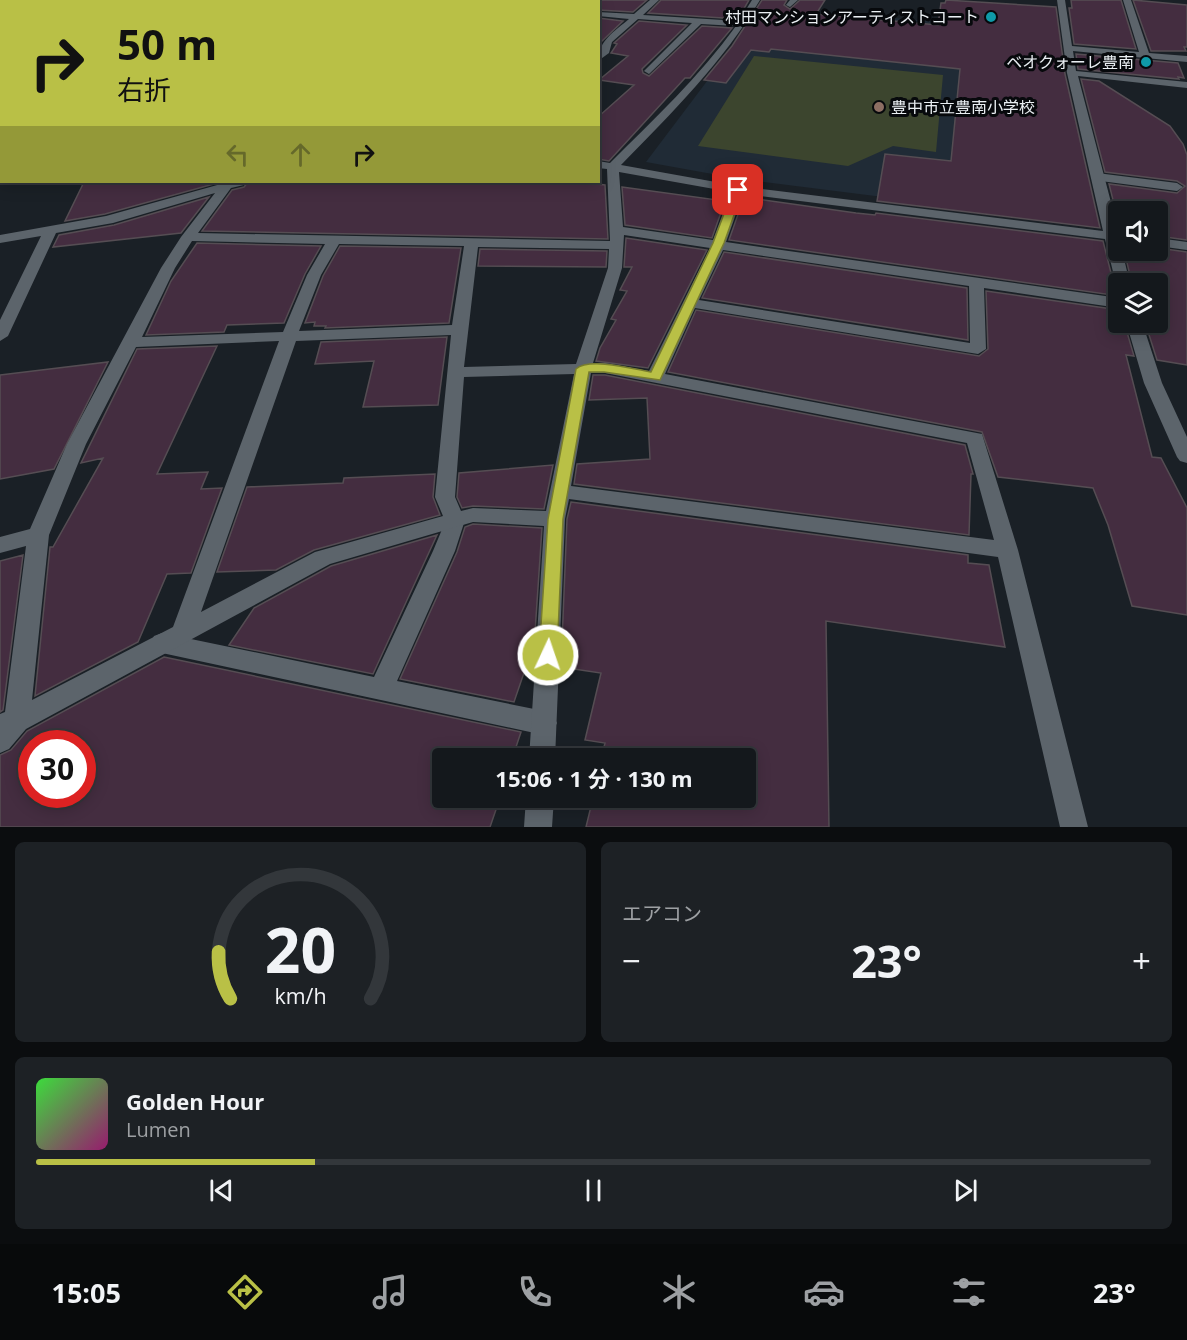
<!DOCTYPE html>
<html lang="ja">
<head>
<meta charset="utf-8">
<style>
  :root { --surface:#14181c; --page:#1d2125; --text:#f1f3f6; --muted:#9da0a3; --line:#33373b; --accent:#b9c046 }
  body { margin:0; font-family:"Open Sans","Noto Sans JP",sans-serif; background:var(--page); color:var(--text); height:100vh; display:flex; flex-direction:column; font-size:22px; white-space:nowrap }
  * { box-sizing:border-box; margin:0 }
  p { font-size:20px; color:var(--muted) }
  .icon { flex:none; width:33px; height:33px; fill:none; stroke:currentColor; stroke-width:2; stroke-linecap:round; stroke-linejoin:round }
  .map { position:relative; height:827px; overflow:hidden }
  .drawer { display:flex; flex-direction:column; gap:15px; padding:15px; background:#0b0d0f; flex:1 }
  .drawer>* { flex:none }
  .hud { position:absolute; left:0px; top:0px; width:600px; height:183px; box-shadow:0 3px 15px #0003,0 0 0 2px var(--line); background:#b9c046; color:#111; overflow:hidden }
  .tools { position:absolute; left:1108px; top:201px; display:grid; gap:12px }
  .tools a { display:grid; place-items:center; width:60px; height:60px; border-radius:6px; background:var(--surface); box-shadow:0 3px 15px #0003,0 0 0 2px var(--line); font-size:30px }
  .speed { position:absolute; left:18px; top:730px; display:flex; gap:12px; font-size:30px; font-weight:700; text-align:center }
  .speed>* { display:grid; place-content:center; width:78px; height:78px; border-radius:50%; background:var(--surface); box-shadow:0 3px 15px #0003,0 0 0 2px var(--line); line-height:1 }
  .speed .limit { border:9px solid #d22; background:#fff; color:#111 }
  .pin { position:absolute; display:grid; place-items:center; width:51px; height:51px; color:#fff; margin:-26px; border-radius:12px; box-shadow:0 3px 9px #0006 }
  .me { position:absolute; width:66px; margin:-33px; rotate:3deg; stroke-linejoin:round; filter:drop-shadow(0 0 4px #0008) }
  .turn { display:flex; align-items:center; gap:21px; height:126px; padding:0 18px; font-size:27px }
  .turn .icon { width:78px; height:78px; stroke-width:2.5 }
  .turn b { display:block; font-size:42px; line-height:51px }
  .lanes { display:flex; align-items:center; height:57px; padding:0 18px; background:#0003; justify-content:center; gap:30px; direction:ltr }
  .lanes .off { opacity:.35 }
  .big { font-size:45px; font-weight:700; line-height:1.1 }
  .drawer .widget { flex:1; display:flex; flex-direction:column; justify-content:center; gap:9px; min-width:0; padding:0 21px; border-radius:9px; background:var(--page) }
  .drawer .dial { align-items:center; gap:0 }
  .dial svg { height:156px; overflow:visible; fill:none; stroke:var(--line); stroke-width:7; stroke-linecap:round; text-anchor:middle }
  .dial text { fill:var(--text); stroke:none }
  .song { display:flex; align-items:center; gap:18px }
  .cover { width:72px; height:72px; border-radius:9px; background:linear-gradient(135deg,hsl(120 70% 55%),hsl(320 70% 35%)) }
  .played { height:6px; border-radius:3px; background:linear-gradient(90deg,var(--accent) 25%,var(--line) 25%) }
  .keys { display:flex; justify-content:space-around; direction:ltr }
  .heat { display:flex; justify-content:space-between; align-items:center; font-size:33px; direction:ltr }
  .drawer .tiles { flex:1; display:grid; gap:15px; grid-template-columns:1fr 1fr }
  .widget:last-child { grid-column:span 2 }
  .trip { position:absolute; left:432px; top:748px; width:324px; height:60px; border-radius:6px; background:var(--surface); box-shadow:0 3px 15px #0003,0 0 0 2px var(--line); font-weight:700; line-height:60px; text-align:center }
  .tabs { display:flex; height:96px; justify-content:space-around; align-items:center; background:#080a0b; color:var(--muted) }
  .tabs .icon { width:42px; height:42px }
  .tabs .selected { color:var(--accent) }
  .tabs b { font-size:27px; color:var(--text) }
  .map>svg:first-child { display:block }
</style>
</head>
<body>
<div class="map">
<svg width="1187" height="827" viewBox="0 0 1187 827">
  <rect width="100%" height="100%" fill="#1a2026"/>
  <path fill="#202b36" d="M763,7L989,26L1081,222L740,179L646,162Z"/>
  <path fill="#3c452e" d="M754,56L943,75L936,152L893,146L848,166L698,146Z"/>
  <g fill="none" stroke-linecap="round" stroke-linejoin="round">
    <path fill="#264555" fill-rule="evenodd" d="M97,0H137L95,2Z
      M0,16H2V40H0Z"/>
  </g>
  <path fill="#442d40" stroke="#554d53" stroke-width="1.5" fill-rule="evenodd" d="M598,0H647L633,12L598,10Z
    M661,0H749L738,19L648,13Z
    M762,0H787L784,5L790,9L800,0H825L816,14L938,25L941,3H945L946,0L1056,7L1065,74L1100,228L877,201L885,154L951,161L960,69L771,49L769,52L751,50L726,83L704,80L732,46Z
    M1071,0H1121L1136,49L1074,44L1069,8H1072Z
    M1133,0L1187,5V47H1184L1186,51H1151Z
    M598,18L623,21L601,42H598Z
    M639,21L687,25L642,69L643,73L649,76L702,26L732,28L690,78H685L609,161L598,159V117L634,85L599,80L628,56L611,53L617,44L614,43Z
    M1076,54L1178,63L1184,78L1178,77L1179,79L1078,69Z
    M1081,79L1099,81L1170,126L1183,144L1187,155V240L1158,236V212H1119V224L1109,184L1177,193L1185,186L1177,181L1105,172Z
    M84,182H221L105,214L65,221Z
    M248,182H581L605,185L608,239L202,231L232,190L244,187Z
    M622,187L725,201L712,238L625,225Z
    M209,197L181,233L53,247L59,235L114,225Z
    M756,199L856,213L875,215L876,213L1103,241L1114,285L1119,289V296L729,240L742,203Z
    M626,238L707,250L648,368L596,361L600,348L616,320L611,319L627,291L620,290L632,267H624Z
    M197,243L321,246L305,274L284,323L227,325L224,332L146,335L171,281Z
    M340,246L461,248L449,323L325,328L326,326H314L315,322L305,323L323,276Z
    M1158,248L1187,252V365L1157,360L1145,322H1158V284H1132L1124,250H1158Z
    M480,249L607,251L606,267L478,266Z
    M724,252L967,288L968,340L702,298Z
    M986,291L1119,310V322H1124L1134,356L1126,355L1152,457L1161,458L1187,508V615L1132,606L1108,525L1093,488L998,477L982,432L668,372L696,310L979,356L988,349Z
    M447,337L438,405L363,407L374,361L315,364L321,342Z
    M217,346L157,474L208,472L201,489L222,488L191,573L167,574L138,642L35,696L50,547H53L103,458L81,463L137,349Z
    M108,362L54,469L0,479V375Z
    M593,375H605L965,445L973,474H971L969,535L574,484L577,464L650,459L647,398L589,400Z
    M553,465L544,509L473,506L462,508L457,497L459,473Z
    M435,474L433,497L440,515L314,550L276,570L217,572L247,487L343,483L344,478Z
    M571,502L968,555V563L989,565L1005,647L826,621L829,827H586L593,798H746V759H601L605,743L585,740L601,673L561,667L567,519Z
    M473,524L542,528L533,662L528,661L514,702L400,679L457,552L465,527Z
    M437,535L373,674L229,645L254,608L331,566Z
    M23,555L3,710L0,712V561Z
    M164,657L521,732L512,759H442V798H500L490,827H0V755L11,750L27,731ZM32,744H82V795H32Z"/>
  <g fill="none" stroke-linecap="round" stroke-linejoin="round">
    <path fill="#5c646b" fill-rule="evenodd" d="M61,0H70L59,2Z
      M400,0H409L398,2Z
      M1097,173L1177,183L1183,187L1177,191L1093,180V174Z
      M455,513L462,515L465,520L455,551L397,681L544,711L553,715L557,723L553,731L544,735L162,653L154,650L150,643L154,636L162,633L374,677L433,551L448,515Z"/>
    <path fill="#5c646b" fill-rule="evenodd" d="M79,0H92L77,2Z
      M144,0H156L142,2Z
      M210,0L223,2H207Z
      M327,0H338L325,2Z
      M348,0H387L390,2H349Z
      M453,0H462L451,2Z
      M496,0H504L494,2Z
      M521,0H543L546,2H522Z
      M564,0H572L562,2Z
      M650,0H659L643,15L739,21L752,0H760C723,62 672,113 621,165L738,186L1103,231L1067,73L1057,0H1065L1072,46L1139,52L1123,0H1131L1149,53L1187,56V62L1073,51L1076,71L1187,82V88L1078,76L1119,233V250H1122L1130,284H1119V287L1116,284L1105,239L743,194L726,242L1119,298V308L984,288L986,349L978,354L695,308L665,374L982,434L1018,550L1088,827H1060L998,557L569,499L565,519L555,759H529L544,526L473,522L330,564L26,729L9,749L0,753V714L5,712L26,546L0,553V537L30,529L67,444L161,268L181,237L215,193L113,223L56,233L8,336L0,341V320L41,236L0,243V235L106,216L228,182H246L244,185L231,188L198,233L610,241L607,169L598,168V161L610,163C654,119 699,77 736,26L701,24L649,74L644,71L692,23L638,19L612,42L609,53L598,61C598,41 615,31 629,19L598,16V12L634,14ZM619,172L731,192L713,240L623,227ZM624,235L710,248L649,371L605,363H593L622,268ZM192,241L325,244L307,275L283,332L142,337L175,268ZM339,244L464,246L452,325L299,331L321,275ZM478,247L609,249L608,268L576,364L464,367ZM723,250L969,286L970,343L699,300ZM451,335L435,497L443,516L315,552L201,612L296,341ZM279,341L173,627L32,700L49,535L86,444L136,347ZM591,373H605L967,443L994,540L571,486ZM574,374L546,511L473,508L461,511L455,497L464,377Z
      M790,0H798L790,7L786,5Z
      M0,18H2V22H0Z
      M0,34H2L0,40Z
      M0,130H2V137H0Z
      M1158,238L1187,242V250L1158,246Z
      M1126,322H1142L1162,383L1187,437V463L1180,461L1177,457L1144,383Z
      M526,798H554L552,827H524Z"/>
  </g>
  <path fill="#b9c046" stroke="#787d2e" stroke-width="1.5" d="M738,187L743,190L724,243L660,380L604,372H589L563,519L557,655L554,661L548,663L542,661L539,655L548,519L576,369C589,357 634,369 651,372L713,243L733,190Z"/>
  <g fill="#0f9aa8" stroke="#07090c" stroke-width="2">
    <circle cx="991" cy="17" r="6"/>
    <circle cx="1146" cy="62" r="6"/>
  </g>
  <circle fill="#8d6e63" stroke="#07090c" stroke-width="2" cx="879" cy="107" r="6"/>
  <g text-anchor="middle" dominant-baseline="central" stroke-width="6" stroke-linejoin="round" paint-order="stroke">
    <g font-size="16" fill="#eaeff3" stroke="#07090c" text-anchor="end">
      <text x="979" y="17">村田マンションアーティストコート</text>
      <text x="1134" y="62">ベオクォーレ豊南</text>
      <text x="891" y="107" text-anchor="start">豊中市立豊南小学校</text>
    </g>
  </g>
</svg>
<div class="tools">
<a><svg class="icon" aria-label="sound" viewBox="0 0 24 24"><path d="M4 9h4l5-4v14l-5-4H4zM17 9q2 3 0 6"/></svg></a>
<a><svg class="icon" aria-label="layers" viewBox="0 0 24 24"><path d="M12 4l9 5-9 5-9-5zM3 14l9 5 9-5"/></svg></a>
</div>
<div class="speed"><div class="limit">30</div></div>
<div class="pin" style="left:738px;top:190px;background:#d93025"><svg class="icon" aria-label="arrive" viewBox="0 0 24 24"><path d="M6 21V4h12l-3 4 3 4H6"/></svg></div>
<svg class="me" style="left:548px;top:655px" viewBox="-20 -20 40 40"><circle r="17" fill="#b9c046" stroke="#fff" stroke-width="3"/><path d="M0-11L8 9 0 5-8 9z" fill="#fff"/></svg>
<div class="trip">15:06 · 1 分 · 130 m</div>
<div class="hud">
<div class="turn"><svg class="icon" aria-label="right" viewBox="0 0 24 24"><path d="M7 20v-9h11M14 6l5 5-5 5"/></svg><div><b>50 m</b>右折</div></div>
<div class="lanes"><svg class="icon off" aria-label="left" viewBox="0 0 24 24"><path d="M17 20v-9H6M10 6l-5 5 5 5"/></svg><svg class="icon off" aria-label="ahead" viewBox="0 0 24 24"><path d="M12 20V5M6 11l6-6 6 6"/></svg><svg class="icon" aria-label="right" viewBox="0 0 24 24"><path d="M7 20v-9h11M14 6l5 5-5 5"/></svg></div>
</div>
</div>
<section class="drawer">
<div class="tiles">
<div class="widget dial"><svg viewBox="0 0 100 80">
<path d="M14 69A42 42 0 1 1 86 69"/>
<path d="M14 69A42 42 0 0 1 8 45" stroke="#b9c046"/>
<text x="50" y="56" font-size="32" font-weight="700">20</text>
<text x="50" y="72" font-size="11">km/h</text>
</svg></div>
<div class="widget"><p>エアコン</p>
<div class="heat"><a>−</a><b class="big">23°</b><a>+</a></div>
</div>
<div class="widget">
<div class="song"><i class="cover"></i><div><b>Golden Hour</b><p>Lumen</p></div></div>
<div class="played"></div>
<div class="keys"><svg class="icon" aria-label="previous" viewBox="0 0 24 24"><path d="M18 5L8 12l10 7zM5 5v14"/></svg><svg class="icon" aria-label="pause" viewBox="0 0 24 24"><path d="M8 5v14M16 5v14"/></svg><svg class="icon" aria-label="next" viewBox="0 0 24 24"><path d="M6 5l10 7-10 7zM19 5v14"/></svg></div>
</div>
</div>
</section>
<nav class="tabs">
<b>15:05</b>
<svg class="icon selected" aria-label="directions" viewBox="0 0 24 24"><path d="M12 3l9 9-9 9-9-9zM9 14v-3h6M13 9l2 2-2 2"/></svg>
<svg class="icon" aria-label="music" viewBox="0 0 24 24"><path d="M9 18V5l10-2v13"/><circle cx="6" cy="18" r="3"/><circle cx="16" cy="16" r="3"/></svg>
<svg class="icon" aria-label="phone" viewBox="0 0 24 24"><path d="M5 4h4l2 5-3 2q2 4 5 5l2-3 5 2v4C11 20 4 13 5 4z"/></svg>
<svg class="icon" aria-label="climate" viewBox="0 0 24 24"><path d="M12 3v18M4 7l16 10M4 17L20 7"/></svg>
<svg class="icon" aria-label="car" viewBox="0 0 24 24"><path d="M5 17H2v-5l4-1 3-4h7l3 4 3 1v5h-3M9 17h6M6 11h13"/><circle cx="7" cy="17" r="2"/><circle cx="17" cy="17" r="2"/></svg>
<svg class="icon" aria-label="filters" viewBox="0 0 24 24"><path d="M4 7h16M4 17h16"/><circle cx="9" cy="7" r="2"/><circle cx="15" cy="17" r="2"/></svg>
<b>23°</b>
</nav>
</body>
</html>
